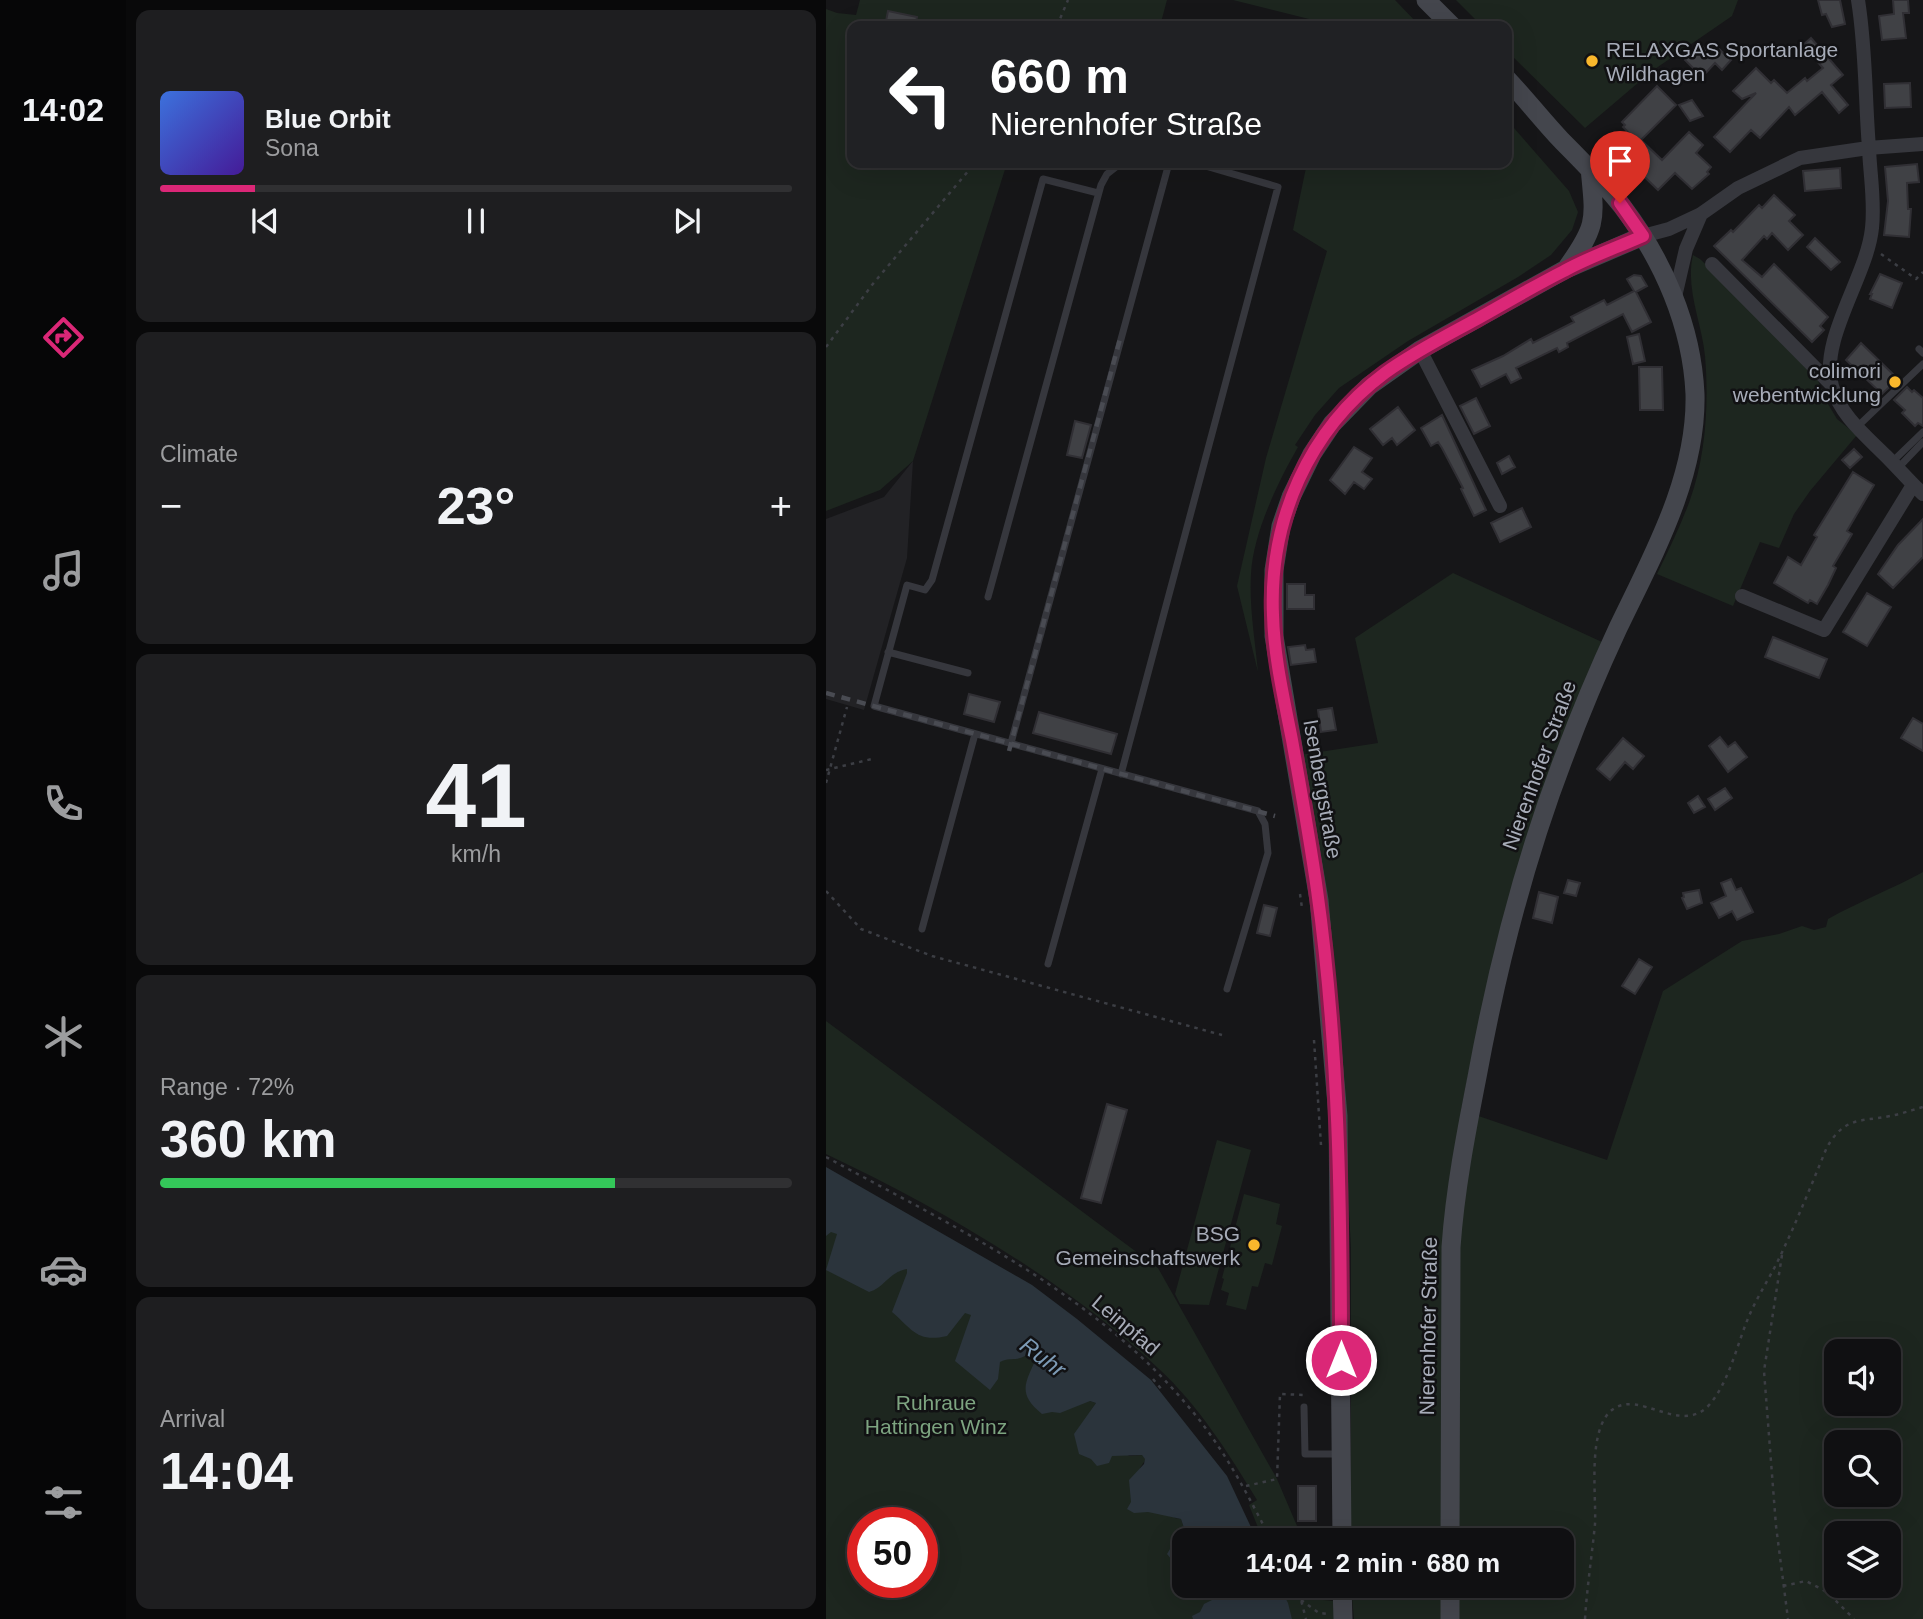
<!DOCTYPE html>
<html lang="en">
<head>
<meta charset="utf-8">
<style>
  :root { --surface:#101012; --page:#1e1e20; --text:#f1f3f6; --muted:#9c9d9f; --line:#303032; --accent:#db2777 }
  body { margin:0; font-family:Arial,sans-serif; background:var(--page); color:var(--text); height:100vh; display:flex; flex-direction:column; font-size:26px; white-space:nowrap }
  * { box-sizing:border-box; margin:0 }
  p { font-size:23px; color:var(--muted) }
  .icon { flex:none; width:38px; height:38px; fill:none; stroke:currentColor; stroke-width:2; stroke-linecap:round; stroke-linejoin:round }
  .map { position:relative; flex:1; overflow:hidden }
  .sheet { display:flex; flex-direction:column; gap:10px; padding:10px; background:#09090a; width:700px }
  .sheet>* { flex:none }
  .hud { position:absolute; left:21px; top:21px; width:665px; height:147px; border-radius:14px; box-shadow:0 7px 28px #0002,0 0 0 2px var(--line); background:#202124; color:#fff; overflow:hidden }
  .tools { position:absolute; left:998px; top:1339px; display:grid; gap:14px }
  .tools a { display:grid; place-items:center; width:77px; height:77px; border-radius:14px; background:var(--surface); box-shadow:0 7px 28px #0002,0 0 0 2px var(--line); font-size:35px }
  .speed { position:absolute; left:21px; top:1507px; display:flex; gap:14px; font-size:35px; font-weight:700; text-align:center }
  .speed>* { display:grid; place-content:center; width:91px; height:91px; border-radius:50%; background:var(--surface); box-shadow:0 7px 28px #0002,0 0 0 2px var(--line); line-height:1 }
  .speed .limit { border:10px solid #d22; background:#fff; color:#111 }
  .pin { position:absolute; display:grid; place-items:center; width:60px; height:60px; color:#fff; margin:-72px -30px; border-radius:50% 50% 50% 0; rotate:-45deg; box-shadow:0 0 7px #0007 }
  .pin .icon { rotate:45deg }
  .me { position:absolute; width:77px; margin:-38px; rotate:0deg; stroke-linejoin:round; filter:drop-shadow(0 0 5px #0008) }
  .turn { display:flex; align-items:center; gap:24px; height:147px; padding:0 28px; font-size:32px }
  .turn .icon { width:91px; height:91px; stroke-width:2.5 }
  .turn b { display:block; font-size:49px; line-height:60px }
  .big { font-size:52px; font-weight:700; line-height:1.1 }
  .sheet .tile { flex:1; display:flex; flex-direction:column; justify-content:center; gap:10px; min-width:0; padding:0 24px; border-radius:14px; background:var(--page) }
  .sheet .dial { align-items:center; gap:0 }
  .dial b { font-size:91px; line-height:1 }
  .song { display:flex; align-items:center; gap:21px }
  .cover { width:84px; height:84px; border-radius:10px; background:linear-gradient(135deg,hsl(220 70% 55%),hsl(260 70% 35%)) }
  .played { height:7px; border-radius:4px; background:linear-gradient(90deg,var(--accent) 15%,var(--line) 15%) }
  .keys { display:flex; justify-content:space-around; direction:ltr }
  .heat { display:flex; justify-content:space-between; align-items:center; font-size:38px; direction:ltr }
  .charge { height:10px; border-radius:5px; background:linear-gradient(90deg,#34c759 72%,var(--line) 0) }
  .trip { position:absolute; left:346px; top:1528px; width:402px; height:70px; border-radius:14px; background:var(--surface); box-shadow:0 7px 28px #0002,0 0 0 2px var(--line); font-weight:700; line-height:70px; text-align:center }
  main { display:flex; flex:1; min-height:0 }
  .tab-bar { display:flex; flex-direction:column; width:126px; justify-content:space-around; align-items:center; background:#060607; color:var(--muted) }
  .tab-bar .icon { width:49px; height:49px }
  .tab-bar .selected { color:var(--accent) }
  .tab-bar b { font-size:32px; color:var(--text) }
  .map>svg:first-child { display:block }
</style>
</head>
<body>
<main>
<nav class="tab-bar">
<b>14:02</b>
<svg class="icon selected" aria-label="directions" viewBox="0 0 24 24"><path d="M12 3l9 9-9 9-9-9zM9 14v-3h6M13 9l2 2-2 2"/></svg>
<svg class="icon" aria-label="music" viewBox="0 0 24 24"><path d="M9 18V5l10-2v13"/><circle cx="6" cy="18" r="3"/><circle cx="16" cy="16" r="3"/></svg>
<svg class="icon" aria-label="phone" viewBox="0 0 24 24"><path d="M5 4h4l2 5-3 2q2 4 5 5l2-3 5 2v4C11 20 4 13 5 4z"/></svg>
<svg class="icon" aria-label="climate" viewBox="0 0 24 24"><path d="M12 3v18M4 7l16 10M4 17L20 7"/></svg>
<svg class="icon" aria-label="car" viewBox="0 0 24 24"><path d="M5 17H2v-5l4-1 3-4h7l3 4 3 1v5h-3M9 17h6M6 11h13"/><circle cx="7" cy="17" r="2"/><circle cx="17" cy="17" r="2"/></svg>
<svg class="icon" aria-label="filters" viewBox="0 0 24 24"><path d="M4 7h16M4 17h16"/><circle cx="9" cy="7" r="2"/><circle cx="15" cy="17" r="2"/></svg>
</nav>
<section class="sheet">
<div class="tile">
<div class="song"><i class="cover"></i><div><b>Blue Orbit</b><p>Sona</p></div></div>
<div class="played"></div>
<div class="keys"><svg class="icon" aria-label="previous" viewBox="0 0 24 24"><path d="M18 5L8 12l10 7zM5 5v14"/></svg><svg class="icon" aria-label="pause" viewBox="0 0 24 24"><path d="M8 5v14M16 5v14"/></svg><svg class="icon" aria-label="next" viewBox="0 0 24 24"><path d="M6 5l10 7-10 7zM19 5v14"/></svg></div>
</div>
<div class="tile"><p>Climate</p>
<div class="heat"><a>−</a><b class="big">23°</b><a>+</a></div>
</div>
<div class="tile dial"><b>41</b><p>km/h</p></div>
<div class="tile"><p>Range · 72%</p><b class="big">360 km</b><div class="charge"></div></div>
<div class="tile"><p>Arrival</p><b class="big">14:04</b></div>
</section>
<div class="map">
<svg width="1097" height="1619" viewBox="0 0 1097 1619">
  <rect width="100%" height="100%" fill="#161618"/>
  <path fill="#222225" d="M87,461L81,558L38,710L0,699V519L58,497Z"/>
  <path fill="#1d261f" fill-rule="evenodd" d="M34,0H341L334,26H26V163H181L87,461L54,490L0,511V9L11,13L30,15Z
    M407,0H569L594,26H511Z
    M630,0H912L906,16L826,71L759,128L681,51V26H656Z
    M681,120L743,191L752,212L746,230L725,255L692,277L582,341L513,388L489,415L469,445L472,447C452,482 427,533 425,574C423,606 429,640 432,672L411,586L440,458L501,251L467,230L481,163H681Z
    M867,255L874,259L986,367L1002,404L1011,419L1031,435L984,491L968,514L953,548L934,542L907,606L831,574C843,549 855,525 864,500C880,455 883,403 879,356C876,323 859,289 867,255Z
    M627,573L776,642L659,993L635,1110L781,1160L837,991L916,941L953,934L976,926L988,930L1000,927L1002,919C1032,902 1066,889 1097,872V1619H528L525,1586H737V1540H525V1248L516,1082L474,755L552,743L529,638ZM1010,1351H1062V1404H1010ZM1010,1442H1062V1494H1010ZM1010,1533H1062V1586H1010Z
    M0,1021L332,1268L451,1479L477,1540H437L423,1505L431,1500C403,1454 373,1406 333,1369C242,1282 114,1208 0,1154Z
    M391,1140L425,1150L383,1305L354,1304L349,1294Z
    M418,1194L454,1204L450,1224L456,1226L446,1265L439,1263L432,1287L426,1286L420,1310L400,1305L403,1293L395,1290L398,1279L396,1278Z
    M0,1205L204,1352L206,1351L212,1355L264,1401L270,1403L264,1412L303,1456L316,1455L320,1459L314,1468L349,1518L355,1519L358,1528L359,1586C396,1586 391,1584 404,1619H0ZM37,1522H96V1582H37Z
    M455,1586H493L497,1600L508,1601V1619H466Z"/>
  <path fill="#2b343c" d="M0,1167L206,1285L251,1319L325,1380L401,1476L431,1540H359V1567L346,1560L341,1554L344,1549V1541L353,1537L358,1528L355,1519L322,1512L308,1513L301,1509L305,1502L303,1480L318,1464L319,1459L316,1455L286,1456L283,1463L271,1466L265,1459L253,1454L248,1434L270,1403L264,1401L234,1413L226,1412L216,1414C189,1392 201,1381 212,1354L206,1351C190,1364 186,1356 174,1362L172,1379L164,1390L129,1361L145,1315L139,1313L121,1336C91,1343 86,1329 66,1312L81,1273V1269C63,1272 58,1288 43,1292L0,1270L11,1234L5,1232L0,1236Z
    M383,1586H453L462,1603L466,1619H367L366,1616L374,1612L378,1604L394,1596L393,1590Z"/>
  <path fill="#404145" stroke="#302f34" stroke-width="2" d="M992,0H1014L1019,24L1006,27L1000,14L996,15Z
    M1067,0H1082L1083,13H1077L1080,38L1056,40L1053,16L1068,14Z
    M62,11L91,17L89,26H59Z
    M985,38L1017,75L1005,85L1022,105L1013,113L996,92L969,115L963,107L934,138L925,130L904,152L888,137L930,93L916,99L907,91L930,68L945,83L948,80L961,93L979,78L981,81L997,68L977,45Z
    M874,44L887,56L893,49L905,60L896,70L889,63L876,77L859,60Z
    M1084,83L1085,107L1059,108L1058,84Z
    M831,86L850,105L815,140L836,160L863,132L877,145L870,153L885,167L881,172L883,174L866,189L849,173L832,190L798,157L804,151L799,147L808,138L797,127L799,125L796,122Z
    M866,100L877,116L864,121L853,105Z
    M1091,164L1093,182L1081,183L1082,209H1085L1083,237L1058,235L1062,201L1059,167Z
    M1014,168L1015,188L979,191L977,171Z
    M948,195L969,215L963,221L977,235L962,250L946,233L941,239L938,236L916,260L936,277L948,264L1002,317L994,326L998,330L986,342L888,246L905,230L907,232L933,205L936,208Z
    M989,238L1014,262L1005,270L981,247Z
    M1054,274L1076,283L1066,308L1044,299L1046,294H1044Z
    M808,275L815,276L821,286L810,292L825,322L806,332L797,314L741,343L742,347L733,352L731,348L690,368L695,378L685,383L680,374L655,387L646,370L677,356L705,339L707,343L748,322L745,317L778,300L781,305L808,291L801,279Z
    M813,334L819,361L807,364L801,337Z
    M1035,343L1072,379L1056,394L1020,360Z
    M813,367H836L837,410H814Z
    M1081,387L1086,392L1088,390L1097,398V426L1092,423L1089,426L1076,413L1079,410L1068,400Z
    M650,398L664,426L648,434L634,406Z
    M572,407L589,430L571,445L566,438L557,445L544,429Z
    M616,415L660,510L648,516L635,489L637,488L616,448L612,442L605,446L595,428Z
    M249,421L265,425L256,458L241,455Z
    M528,447L546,458L536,472L546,479L538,489L528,482L519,494L504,480Z
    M1028,449L1036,457L1024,468L1016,460Z
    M683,456L689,467L676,474L671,463Z
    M1027,472L1048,485L1021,531L1026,534L1007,566L1010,568L1002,585L991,604L984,600L982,603L948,583L962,557L975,565L991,537L988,535Z
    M696,508L705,527L674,542L665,523Z
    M1097,519V557L1067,588L1052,574L1072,545Z
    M461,584H479V595H488V609H461Z
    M1041,593L1065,607L1041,646L1017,632Z
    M947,637L1001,659L993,678L939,657Z
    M479,645L480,650L488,649L490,662L465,665L462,647Z
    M143,694L174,702L168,722L138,714Z
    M506,708L510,730L495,732L492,710Z
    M213,712L291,734L285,754L207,733Z
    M1087,718L1097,724V751L1075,738Z
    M894,737L902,747L909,742L921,757L902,772L883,746Z
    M797,738L818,756L807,769L799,762L784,780L771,769Z
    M899,788L906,798L889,810L882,799Z
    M872,796L879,807L868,813L862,803Z
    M905,879L910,890L915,888L927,912L911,920L906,911L893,918L885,903L900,896L895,883Z
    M742,880L754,883L750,896L738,893Z
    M873,890L876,903L861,909L856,898L858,897L857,893Z
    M713,892L732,897L726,923L707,918Z
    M438,905L451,908L444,936L431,933Z
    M813,959L826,967L809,994L796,986Z
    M281,1104L301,1110L275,1203L255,1198Z
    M472,1486H490V1521H472Z"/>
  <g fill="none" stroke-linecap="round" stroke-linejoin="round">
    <path stroke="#3c3e44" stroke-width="2.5" stroke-dasharray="3.5 5" stroke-linecap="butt" d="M231,26L242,0
      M1055,254L1090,279L1097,272
      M0,347L46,285L149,163
      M0,770L46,759
      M0,783L21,707
      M0,891L35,929L106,956L396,1035
      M474,894L476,908
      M488,1040L495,1145
      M0,1157C127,1226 266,1292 361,1405C396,1445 421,1493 445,1540
      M956,1255L938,1371L950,1526L962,1619
      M327,1379L337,1391
      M420,1486L451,1479L454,1394L478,1395V1397
      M468,1586L475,1600L480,1619
      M957,1586L980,1581L1001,1592L1028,1619
      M475,1600L493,1613L503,1614
      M759,1619C761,1587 766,1555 769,1524C771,1487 754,1386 820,1407C842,1413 866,1425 884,1404C904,1380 911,1344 923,1316C933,1293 947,1273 957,1250C973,1216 987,1181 1001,1147C1019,1117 1032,1122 1064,1116C1075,1114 1086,1110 1097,1107"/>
    <path stroke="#36373d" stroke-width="7" d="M272,193L217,179L106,580L99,590L81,585L48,706L432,811L439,824L442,853L401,989
      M1093,349L1097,353
      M1031,427L1097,364
      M1066,462L1097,432
      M1072,468L1097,442
      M162,597L275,185L281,174L295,163
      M62,652L142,673
      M185,743L343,163
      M295,774L452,187L369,163
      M96,929L149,734
      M222,964L276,769
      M478,1407L479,1454H512"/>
    <path stroke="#36373d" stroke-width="14" d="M1032,0C1040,49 1039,99 1043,148C1044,175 1049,201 1046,228C1041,277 993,339 1006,386C1014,415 1039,435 1060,456C1073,469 1084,482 1097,494
      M817,236L843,229L875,214L912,188L974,158L1042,148L1097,144
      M886,264L1005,384
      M849,297L860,249L875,214
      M594,350L674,506
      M916,596L998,630L1087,485"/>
    <path stroke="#44464d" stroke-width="19" d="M600,0L626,26
      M740,269C772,225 769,220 764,168
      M516,1540L512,1116L493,900L448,636V570L455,526L465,497L486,454L506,424L543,386L594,350L740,269L817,236
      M624,1540L625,1247C629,1190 640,1133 651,1077C671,968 698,861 738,757C754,714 772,671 792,628C827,555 871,477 869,394C866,326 837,260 796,206C778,183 757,162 736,141C717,121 700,99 681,79
      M516,1586L517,1619
      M624,1619V1586"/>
    <path stroke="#494b52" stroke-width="4.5" stroke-dasharray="9 7" stroke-linecap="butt" d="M0,693L449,816
      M183,751L294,339"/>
  </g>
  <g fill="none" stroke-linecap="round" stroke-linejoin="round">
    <defs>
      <path id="route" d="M515,1360C515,1203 513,1046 491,890C484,840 475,790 466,740C458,699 448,657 447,615C443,521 482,430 559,373C588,352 620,336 651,319C680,303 708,286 738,271C763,257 790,248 817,236L794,203"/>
    </defs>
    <use href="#route" stroke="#8e194d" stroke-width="18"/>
    <use href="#route" stroke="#db2777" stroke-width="12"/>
  </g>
  <g fill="#f9b72c" stroke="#111113" stroke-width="2.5">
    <circle cx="766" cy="61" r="7"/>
    <circle cx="1069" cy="382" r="7"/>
    <circle cx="428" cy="1245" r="7"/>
  </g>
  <g text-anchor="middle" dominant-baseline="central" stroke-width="5" stroke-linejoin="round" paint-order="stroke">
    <g font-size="21" fill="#a7acb8" stroke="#111113" text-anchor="end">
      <text x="780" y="49" text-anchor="start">RELAXGAS Sportanlage<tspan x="780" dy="24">Wildhagen</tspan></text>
      <text x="1055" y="370">colimori<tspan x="1055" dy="24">webentwicklung</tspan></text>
      <text x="414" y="1233">BSG<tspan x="414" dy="24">Gemeinschaftswerk</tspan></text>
    </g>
    <g font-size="21" fill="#a7acb8" stroke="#111113">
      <text transform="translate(713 765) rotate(-70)">Nierenhofer Straße</text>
      <text transform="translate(497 789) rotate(80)">Isenbergstraße</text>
      <text transform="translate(300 1325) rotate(40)">Leinpfad</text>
      <text transform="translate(602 1326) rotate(-89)">Nierenhofer Straße</text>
    </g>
    <g font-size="21" fill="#7da480" stroke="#111113">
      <text x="110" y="1402">Ruhraue<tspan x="110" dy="24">Hattingen Winz</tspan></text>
    </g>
    <g font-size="23" font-style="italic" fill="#7c9ab5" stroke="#111113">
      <text transform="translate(217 1357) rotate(37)">Ruhr</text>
    </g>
  </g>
</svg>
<div class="tools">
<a><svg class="icon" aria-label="sound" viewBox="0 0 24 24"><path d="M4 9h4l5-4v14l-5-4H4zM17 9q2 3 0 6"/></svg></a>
<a><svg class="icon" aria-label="search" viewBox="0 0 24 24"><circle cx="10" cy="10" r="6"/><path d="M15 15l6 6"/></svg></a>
<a><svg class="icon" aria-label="layers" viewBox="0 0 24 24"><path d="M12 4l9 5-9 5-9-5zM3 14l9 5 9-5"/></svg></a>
</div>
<div class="speed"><div class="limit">50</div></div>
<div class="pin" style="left:794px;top:203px;background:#d93025"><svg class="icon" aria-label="arrive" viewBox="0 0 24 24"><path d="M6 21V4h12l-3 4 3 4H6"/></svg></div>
<svg class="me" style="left:515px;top:1360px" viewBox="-20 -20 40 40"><circle r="17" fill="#db2777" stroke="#fff" stroke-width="3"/><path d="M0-11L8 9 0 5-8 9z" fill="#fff"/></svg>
<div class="trip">14:04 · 2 min · 680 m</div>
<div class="hud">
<div class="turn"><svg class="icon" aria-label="left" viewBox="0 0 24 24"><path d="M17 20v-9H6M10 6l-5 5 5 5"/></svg><div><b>660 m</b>Nierenhofer Straße</div></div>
</div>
</div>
</main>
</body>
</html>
